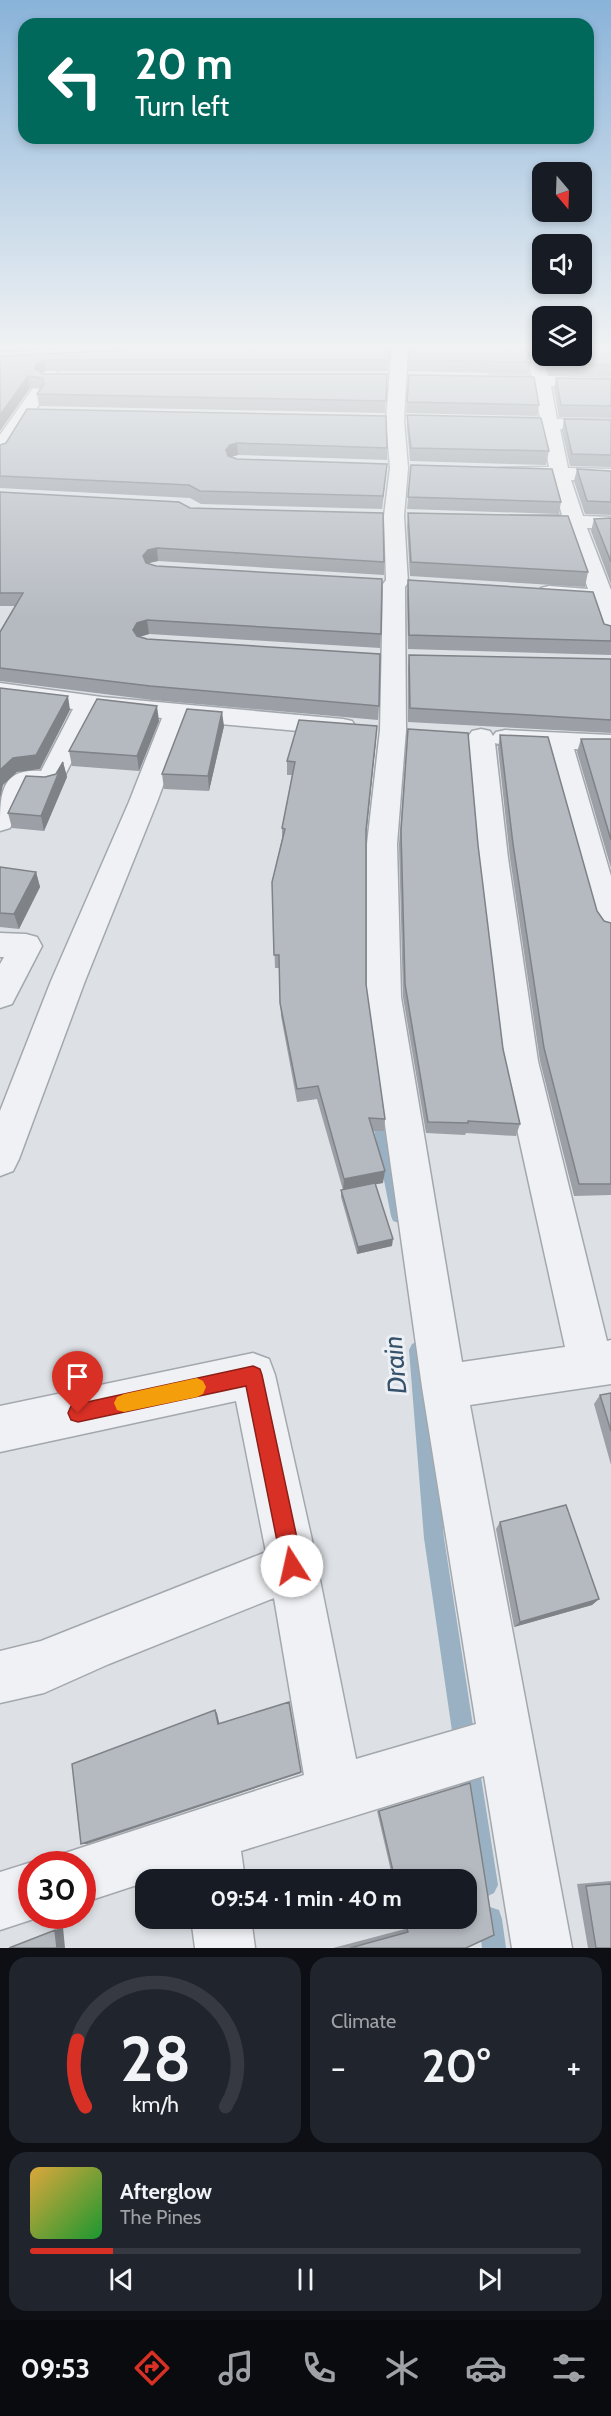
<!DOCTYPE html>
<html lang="en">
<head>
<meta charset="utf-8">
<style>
  :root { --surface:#171b24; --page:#20242c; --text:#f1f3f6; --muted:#9ea1a6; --line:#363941; --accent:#d93025 }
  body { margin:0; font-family:Cabin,sans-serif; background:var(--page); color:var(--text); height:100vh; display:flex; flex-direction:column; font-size:22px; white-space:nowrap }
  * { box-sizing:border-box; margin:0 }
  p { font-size:20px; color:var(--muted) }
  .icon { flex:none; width:33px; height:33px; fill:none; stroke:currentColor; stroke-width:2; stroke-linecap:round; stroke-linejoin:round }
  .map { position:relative; height:1948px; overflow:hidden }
  .details { display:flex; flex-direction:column; gap:9px; padding:9px; background:#0d0f14; flex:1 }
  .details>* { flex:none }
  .guide { position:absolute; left:18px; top:18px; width:576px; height:126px; border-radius:18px; box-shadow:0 3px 9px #0003; background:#00695c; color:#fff; overflow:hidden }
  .needle { width:39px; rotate:161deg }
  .tools { position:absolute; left:532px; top:162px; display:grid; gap:12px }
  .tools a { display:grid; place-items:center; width:60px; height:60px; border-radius:12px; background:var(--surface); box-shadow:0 3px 9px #0003; font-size:30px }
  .speed { position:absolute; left:18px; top:1851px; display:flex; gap:12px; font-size:30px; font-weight:700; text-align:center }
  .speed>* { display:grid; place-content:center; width:78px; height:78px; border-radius:50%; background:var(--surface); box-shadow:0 3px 9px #0003; line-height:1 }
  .speed .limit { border:9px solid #d22; background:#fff; color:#111 }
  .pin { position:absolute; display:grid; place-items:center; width:51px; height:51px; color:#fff; margin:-62px -26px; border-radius:50% 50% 50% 0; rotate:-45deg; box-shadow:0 0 6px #0007 }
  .pin .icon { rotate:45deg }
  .me { position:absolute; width:66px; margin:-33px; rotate:350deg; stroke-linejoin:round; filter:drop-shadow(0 0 4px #0008) }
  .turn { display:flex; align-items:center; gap:21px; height:126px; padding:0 18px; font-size:27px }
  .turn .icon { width:78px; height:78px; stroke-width:2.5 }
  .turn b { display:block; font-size:42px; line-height:51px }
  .big { font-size:45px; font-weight:800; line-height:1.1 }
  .details .tile { flex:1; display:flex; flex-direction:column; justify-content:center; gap:9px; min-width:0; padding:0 21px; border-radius:18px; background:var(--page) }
  .details .dial { align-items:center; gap:0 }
  .dial svg { height:156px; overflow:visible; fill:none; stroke:var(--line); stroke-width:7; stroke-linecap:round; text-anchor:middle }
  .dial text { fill:var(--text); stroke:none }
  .song { display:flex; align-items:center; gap:18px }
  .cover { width:72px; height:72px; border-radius:9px; background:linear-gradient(135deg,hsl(40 70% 55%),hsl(130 70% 35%)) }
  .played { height:6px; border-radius:3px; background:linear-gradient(90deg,var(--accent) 15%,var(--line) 15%) }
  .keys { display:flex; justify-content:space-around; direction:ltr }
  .heat { display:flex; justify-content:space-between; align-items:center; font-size:33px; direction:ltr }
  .details .tiles { flex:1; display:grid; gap:9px; grid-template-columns:1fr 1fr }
  .tile:last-child { grid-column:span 2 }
  .trip { position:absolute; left:135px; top:1869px; width:342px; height:60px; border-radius:18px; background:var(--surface); box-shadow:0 3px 9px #0003; font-weight:800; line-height:60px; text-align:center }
  .menu { display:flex; height:96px; justify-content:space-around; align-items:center; background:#090b0e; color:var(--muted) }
  .menu .icon { width:42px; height:42px }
  .menu .current { color:var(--accent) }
  .menu b { font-size:27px; color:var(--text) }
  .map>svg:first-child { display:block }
</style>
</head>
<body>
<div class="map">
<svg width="611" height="1948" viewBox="0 0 611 1948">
  <rect width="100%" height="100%" fill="#dde1e5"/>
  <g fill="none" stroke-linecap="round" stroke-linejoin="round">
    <path fill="#9ab1c3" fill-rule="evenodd" d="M379,1108L384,1109L387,1114L407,1216L405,1221L399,1223L393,1221L391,1216L371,1114L374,1109Z
      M418,1341L424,1344L427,1350L444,1538L476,1745L471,1754L476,1756L479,1764L498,1885L494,1893L486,1897L478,1893L474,1885L457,1764L462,1755L457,1753L454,1745L424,1538L409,1350L412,1344Z
      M490,1907L499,1910L502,1919L506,1948H482L478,1919L481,1910Z"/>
    <defs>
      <path id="minor" d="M46,347H62L61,361L50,388L7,454L0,456V435L33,388L45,361Z
        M392,347H408L404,420L408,468L404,516L408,583L405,587L406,730L397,844L401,997L462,1362L565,1347L502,1061L478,858L468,737L472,731L481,729L490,731L493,736L496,732L505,730L611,735V751L574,749L611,876V936L600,932L595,924L547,748L505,746L495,743L508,858L538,1061L607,1341L611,1340V1384L470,1405L572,1948H512L484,1776L241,1851L245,1880H187L186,1869L154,1880H146V1882L82,1903V1864H57L62,1854L304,1775L274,1598L109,1664L44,1693L0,1703V1651L41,1641L266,1552L236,1401L0,1452V1406L253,1353L269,1359L275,1375L312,1540L356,1759L476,1724L422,1387L367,997V844L380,730L383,584L386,580L384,516L390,468L386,420Z
        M525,347H541L548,376L611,378V388L551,386L557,419L611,420V430L560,429L568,468L611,469V481L571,480L583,516L611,517V529L587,528L611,590V639L603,637L592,603L541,598L538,593L541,588L549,586L588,589L567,528L519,524L516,520L519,516L562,515L552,479L508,478L501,476L498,472L501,468L549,467L542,429L499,428L493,427L490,423L493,419L499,418H540L534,386L490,385L482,380L490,375L532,376Z
        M0,683L102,697L343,719L352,721L356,727L352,733L343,735L187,721L157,802L85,981L19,1159L13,1171L0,1176V1111L51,981L129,802L162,718L97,712L59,787L49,790L29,788L10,828L0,831C0,794 0,768 41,771L73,709L0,699Z
        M0,933L26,934L37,937L42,946L12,1004L0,1008V964L4,957H0Z
        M32,1862L38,1864H32V1916H43L0,1930V1872Z
        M191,1918H251L255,1948H195Z"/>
    </defs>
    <use href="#minor" stroke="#a3a8ae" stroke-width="3"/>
    <use href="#minor" fill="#eff1f4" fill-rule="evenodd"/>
  </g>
  <path fill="#9ca0a6" d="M0,347H101L0,353Z
    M390,347L388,371H46L42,373L44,374H387L385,413L39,406L37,394L41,389L30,388L0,431V356Z
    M410,347L531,362L529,374L408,371Z
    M611,347V376L550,375L544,356H582Z
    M409,375L539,405L537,416L406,413Z
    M556,378L611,379V418L559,417L554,389Z
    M27,409L387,448V460L238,455L231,457L237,459L387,464L382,509L201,504L190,498L0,488V445L6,443Z
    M407,415L549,451L546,465L410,461L407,428Z
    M564,419L611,420V467L570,466L562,431Z
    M411,465L561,502L559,514L407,509Z
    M577,469L611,471V515L585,514L574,481Z
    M0,492L190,508L384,562V575L158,561L149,563V564L381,634L380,648L149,634L139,637L379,706L378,720L152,700L0,681V632L15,606H0Z
    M408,513L588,572L585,587L410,576L407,526Z
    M611,518V584L591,531L594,519Z
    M408,580L611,626V655L408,649L407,593Z
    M409,655L611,659V733L408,722V668Z
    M159,721L139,771L72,766L69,751Z
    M224,726L209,791L164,789L162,774Z
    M408,729L478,845L503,1049L520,1124L516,1136L466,1133L465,1135L426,1133L403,997L399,844Z
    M500,735L597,911L604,921L611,923V1195L574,1196L540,1061L510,858L498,748Z
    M581,739H611V868L577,752Z
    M376,740L366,837V984L385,1119L384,1131H372L383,1183L375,1184L392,1246L357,1254L341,1197V1190H343L317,1099L297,1102L281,1016L279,968H275L272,882L282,838V828L292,775H287V761Z
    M63,762L67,777L44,831L12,828L8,813L45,777L56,774Z
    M0,867L36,872L40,887L19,929L0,927Z
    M611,1393V1465L594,1404L600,1395Z
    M500,1522L599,1599L592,1605L514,1627L496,1529Z
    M470,1783L466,1948H333L405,1929L402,1918H466V1880H393L377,1811Z
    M611,1881V1948H588L577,1884Z"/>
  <path fill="#7f8287" d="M44,360L46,371L37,376L35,365Z
    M28,376L30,388L0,431V415Z
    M237,443L238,455L230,457L227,462L226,450L230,445Z
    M387,464L386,476L382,509L383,496Z
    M157,548L158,561L149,563L145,569L143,556L148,550Z
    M147,620L149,634L139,637L135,643L133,630L137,623Z
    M68,696L70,710L40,769L17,772L3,785L0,799V770Z
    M157,706L159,721L139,771L137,756Z
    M222,712L224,726L209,791L208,776Z
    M377,726L376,740L365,844L366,830Z
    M63,762L67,777L44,831L41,816Z
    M36,872L40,887L19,929L14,914Z
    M385,1171L383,1183L343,1190L344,1179Z
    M393,1239L392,1246L357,1254L358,1247Z
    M599,1599L592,1605L514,1627L520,1622Z
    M215,1710L217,1713L220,1726L218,1724Z
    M301,1772V1773L87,1844H81Z
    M63,1927L65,1948H57L55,1930Z"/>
  <path fill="#b5bac1" stroke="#7f8287" stroke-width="1.5" d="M141,347H390L389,360H44L35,365V369L44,374H387L386,401L37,394L44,384L42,378L28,376L0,415V356L103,351Z
    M410,347H527L531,362L409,360Z
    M582,347H611V365L552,364L549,356H582Z
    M409,375L534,377L539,405L407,402Z
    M556,378L611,379V406L561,405Z
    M27,409L386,416L387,448L237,443L230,445L226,450L228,456L237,459L387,464L383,496L200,491L189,485L0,476V445L6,443Z
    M407,415L541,418L549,451L411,448Z
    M564,419L611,420V455L572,454Z
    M411,465L552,469L561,502L408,497Z
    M577,469L611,471V502L587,501Z
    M0,492L179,502L190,508L383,513L384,562L157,548L148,550L143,556L146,563L156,566L382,579L381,634L147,620L137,623L133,630L137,636L147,639L380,654L379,706L150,686L0,668V632L23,593H0Z
    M408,513L568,516L588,572L411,562Z
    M611,518V562L594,519Z
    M408,580L593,592L604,624L611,626V641L409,635Z
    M409,655L611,659V720L410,708Z
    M0,688L68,696L36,755L13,758L0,770Z
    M97,699L157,706L137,756L69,751Z
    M187,709L222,712L208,776L162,774Z
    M299,720L377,726L366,830V984L385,1119L369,1118L385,1171L344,1179L318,1086L297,1089L280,1003L279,955H274L272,882L285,829L282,828L295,762L287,761Z
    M408,729L468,733L478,845L503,1049L520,1124L468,1121V1123L428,1122L405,984L401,831Z
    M500,735L548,737L597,911L604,921L611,923V1184H579L544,1048L513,844Z
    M581,739H611V840Z
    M63,762L41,816L8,813L26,776L45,777L56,774Z
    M0,867L36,872L14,914L0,913Z
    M375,1183L393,1239L358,1247L341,1190Z
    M611,1393V1431L600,1395Z
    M566,1505L599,1599L520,1622L500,1522Z
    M289,1702L301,1772L81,1844L72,1764L215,1710L218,1724Z
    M470,1783L494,1935L466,1948H350L408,1932L404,1918H466V1880H395L379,1811Z
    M611,1884V1948H596L586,1886Z
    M55,1930L57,1948H9Z"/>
  <linearGradient id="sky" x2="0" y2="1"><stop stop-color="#89b3d9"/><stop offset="0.56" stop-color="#f0f2f3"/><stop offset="1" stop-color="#f0f2f3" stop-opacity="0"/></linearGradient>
  <rect width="611" height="619" fill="url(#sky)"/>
  <path fill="#d93025" stroke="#8d1f18" stroke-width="1.5" d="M253,1366L260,1369L262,1375L303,1566L300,1574L292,1577L285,1574L282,1566L246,1386L78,1422L71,1420L68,1413L71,1406L78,1404Z"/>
  <path fill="#f59e0b" d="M197,1378L203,1381L206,1387L203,1394L197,1397L124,1412L117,1410L114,1403L117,1397L124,1394Z"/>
  <g text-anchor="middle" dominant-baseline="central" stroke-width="6" stroke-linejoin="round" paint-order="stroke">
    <g font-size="26" font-style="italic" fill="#36516a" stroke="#eceff3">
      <text transform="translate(395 1365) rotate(-95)">Drain</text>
    </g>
  </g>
</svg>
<div class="tools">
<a><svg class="needle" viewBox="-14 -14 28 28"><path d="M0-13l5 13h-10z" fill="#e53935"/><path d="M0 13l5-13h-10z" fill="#9ea1a6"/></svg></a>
<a><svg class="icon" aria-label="sound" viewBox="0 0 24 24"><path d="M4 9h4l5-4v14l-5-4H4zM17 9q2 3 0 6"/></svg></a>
<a><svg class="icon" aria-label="layers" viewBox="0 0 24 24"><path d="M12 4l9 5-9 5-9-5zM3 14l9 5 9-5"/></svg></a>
</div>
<div class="speed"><div class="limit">30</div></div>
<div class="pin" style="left:78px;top:1413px;background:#d93025"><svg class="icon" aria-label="arrive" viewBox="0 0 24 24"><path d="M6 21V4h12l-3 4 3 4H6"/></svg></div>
<svg class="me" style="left:292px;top:1566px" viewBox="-20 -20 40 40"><circle r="19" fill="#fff"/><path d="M0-13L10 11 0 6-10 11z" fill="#d93025"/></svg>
<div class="trip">09:54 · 1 min · 40 m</div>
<div class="guide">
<div class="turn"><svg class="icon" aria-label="left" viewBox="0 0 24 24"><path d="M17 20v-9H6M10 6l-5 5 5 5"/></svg><div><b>20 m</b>Turn left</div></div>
</div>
</div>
<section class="details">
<div class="tiles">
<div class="tile dial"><svg viewBox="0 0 100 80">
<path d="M14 69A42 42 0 1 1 86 69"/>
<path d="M14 69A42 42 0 0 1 10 35" stroke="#d93025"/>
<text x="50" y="56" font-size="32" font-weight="700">28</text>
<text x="50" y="72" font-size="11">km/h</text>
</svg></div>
<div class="tile"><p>Climate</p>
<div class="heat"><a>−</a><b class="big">20°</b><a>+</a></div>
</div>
<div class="tile">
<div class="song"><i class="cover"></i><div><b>Afterglow</b><p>The Pines</p></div></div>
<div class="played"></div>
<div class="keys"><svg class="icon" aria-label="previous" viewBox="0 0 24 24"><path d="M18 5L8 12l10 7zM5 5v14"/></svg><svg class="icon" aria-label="pause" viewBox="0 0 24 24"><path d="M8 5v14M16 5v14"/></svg><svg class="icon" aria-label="next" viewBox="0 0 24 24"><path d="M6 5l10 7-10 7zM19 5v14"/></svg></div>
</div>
</div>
</section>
<nav class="menu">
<b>09:53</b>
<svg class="icon current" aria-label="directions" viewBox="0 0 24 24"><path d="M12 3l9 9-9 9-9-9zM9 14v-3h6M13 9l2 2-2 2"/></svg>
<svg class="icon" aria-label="music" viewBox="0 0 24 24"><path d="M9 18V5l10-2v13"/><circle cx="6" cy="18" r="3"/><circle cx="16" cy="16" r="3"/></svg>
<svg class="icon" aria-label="phone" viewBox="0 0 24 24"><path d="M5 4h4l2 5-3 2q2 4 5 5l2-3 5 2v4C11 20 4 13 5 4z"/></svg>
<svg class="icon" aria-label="climate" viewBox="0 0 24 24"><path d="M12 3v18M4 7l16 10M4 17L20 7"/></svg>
<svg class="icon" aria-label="car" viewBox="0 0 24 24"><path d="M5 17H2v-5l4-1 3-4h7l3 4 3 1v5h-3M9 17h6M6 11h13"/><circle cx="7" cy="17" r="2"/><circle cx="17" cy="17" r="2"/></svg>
<svg class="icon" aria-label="filters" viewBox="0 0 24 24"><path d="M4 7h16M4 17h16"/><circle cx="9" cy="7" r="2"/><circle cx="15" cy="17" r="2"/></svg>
</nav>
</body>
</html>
